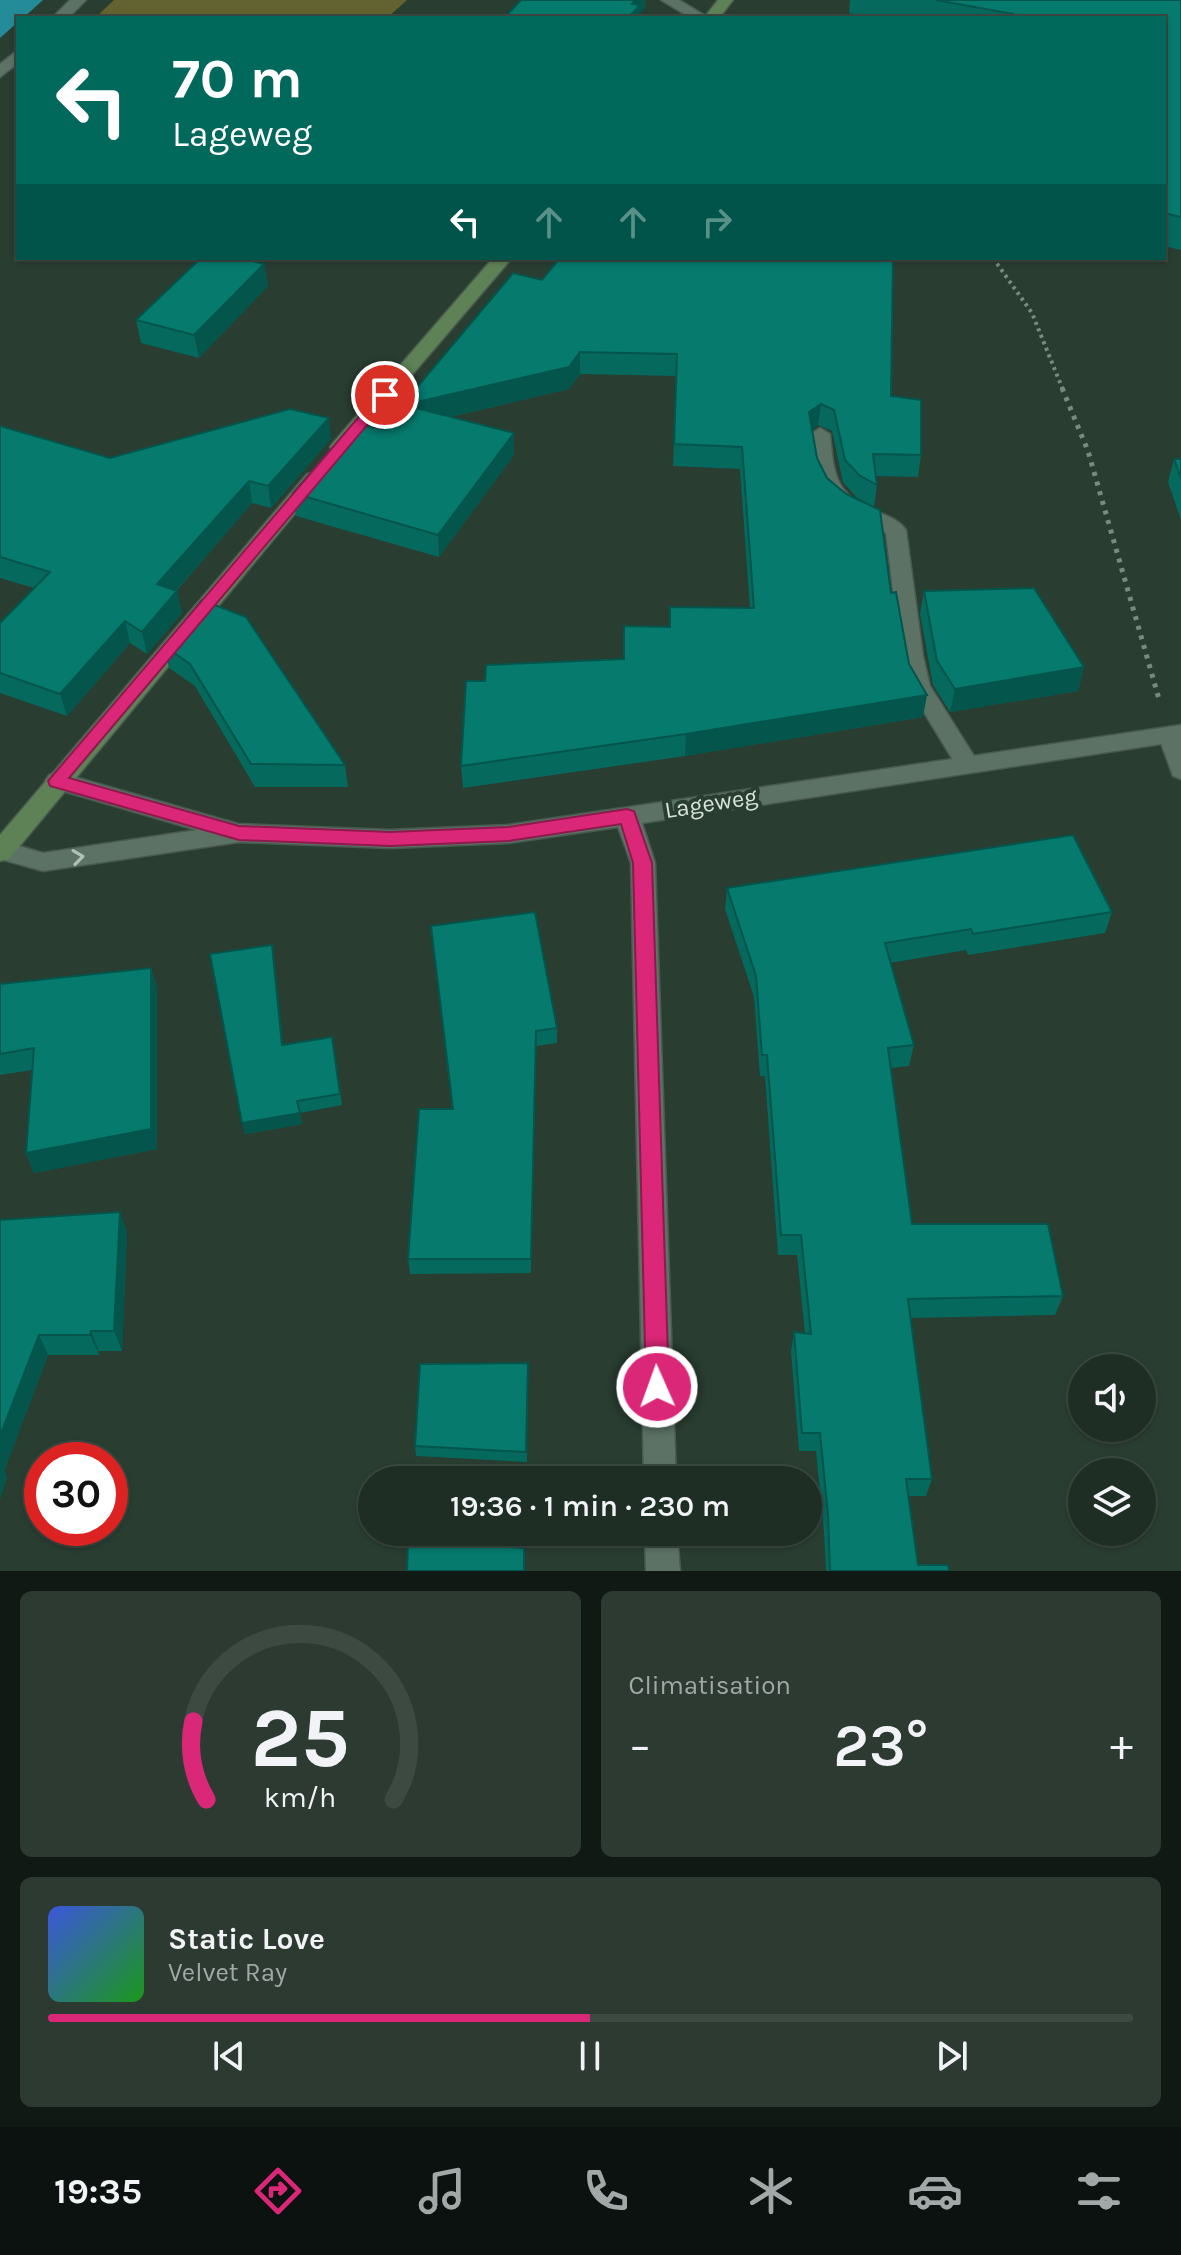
<!DOCTYPE html>
<html lang="fr">
<head>
<meta charset="utf-8">
<style>
  :root { --surface:#1f2e25; --page:#2c3a32; --text:#f1f3f6; --muted:#a1a8a7; --line:#3c4a42; --accent:#db2777 }
  body { margin:0; font-family:Karla,sans-serif; background:var(--page); color:var(--text); height:100vh; display:flex; flex-direction:column; font-size:30px; white-space:nowrap }
  * { box-sizing:border-box; margin:0 }
  p { font-size:26px; color:var(--muted) }
  .icon { flex:none; width:44px; height:44px; fill:none; stroke:currentColor; stroke-width:2; stroke-linecap:round; stroke-linejoin:round }
  .map { position:relative; height:1571px; overflow:hidden }
  .panel { display:flex; flex-direction:column; gap:20px; padding:20px; background:#111914; flex:1 }
  .panel>* { flex:none }
  .top-card { position:absolute; left:16px; top:16px; width:1150px; height:244px; border-radius:0px; box-shadow:0 2px 6px #0004,0 0 0 2px var(--line); background:#00695c; color:#fff; overflow:hidden }
  .controls { position:absolute; left:1068px; top:1354px; display:grid; gap:16px }
  .controls a { display:grid; place-items:center; width:88px; height:88px; border-radius:50%; background:var(--surface); box-shadow:0 2px 6px #0004,0 0 0 2px var(--line); font-size:40px }
  .speed { position:absolute; left:24px; top:1442px; display:flex; gap:16px; font-size:40px; font-weight:700; text-align:center }
  .speed>* { display:grid; place-content:center; width:104px; height:104px; border-radius:50%; background:var(--surface); box-shadow:0 2px 6px #0004,0 0 0 2px var(--line); line-height:1 }
  .speed .limit { border:12px solid #d22; background:#fff; color:#111 }
  .pin { position:absolute; display:grid; place-items:center; width:68px; height:68px; color:#fff; margin:-34px; border:4px solid #fff; border-radius:50%; box-shadow:0 2px 8px #0007 }
  .me { position:absolute; width:88px; margin:-44px; rotate:358deg; stroke-linejoin:round; filter:drop-shadow(0 0 6px #0008) }
  .turn { display:flex; align-items:center; gap:28px; height:168px; padding:0 24px; font-size:36px }
  .turn .icon { width:104px; height:104px; stroke-width:2.5 }
  .turn b { display:block; font-size:56px; line-height:68px }
  .lanes { display:flex; align-items:center; height:76px; padding:0 24px; background:#0003; justify-content:center; gap:40px; direction:ltr }
  .lanes .off { opacity:.35 }
  .big { font-size:60px; font-weight:600; line-height:1.1 }
  .panel .tile { flex:1; display:flex; flex-direction:column; justify-content:center; gap:12px; min-width:0; padding:0 28px; border-radius:12px; background:var(--page) }
  .panel .dial { align-items:center; gap:0 }
  .dial svg { height:208px; overflow:visible; fill:none; stroke:var(--line); stroke-width:7; stroke-linecap:round; text-anchor:middle }
  .dial text { fill:var(--text); stroke:none }
  .song { display:flex; align-items:center; gap:24px }
  .cover { width:96px; height:96px; border-radius:12px; background:linear-gradient(135deg,hsl(230 70% 55%),hsl(120 70% 35%)) }
  .played { height:8px; border-radius:4px; background:linear-gradient(90deg,var(--accent) 50%,var(--line) 50%) }
  .keys { display:flex; justify-content:space-around; direction:ltr }
  .heat { display:flex; justify-content:space-between; align-items:center; font-size:44px; direction:ltr }
  .panel .tiles { flex:1; display:grid; gap:20px; grid-template-columns:1fr 1fr }
  .tile:last-child { grid-column:span 2 }
  .trip { position:absolute; left:358px; top:1466px; width:464px; height:80px; border-radius:40px; background:var(--surface); box-shadow:0 2px 6px #0004,0 0 0 2px var(--line); font-weight:600; line-height:80px; text-align:center }
  .tab-bar { display:flex; height:128px; justify-content:space-around; align-items:center; background:#0c120f; color:var(--muted) }
  .tab-bar .icon { width:56px; height:56px }
  .tab-bar .current { color:var(--accent) }
  .tab-bar b { font-size:36px; color:var(--text) }
  .map>svg:first-child { display:block }
</style>
</head>
<body>
<div class="map">
<svg width="1181" height="1571" viewBox="0 0 1181 1571">
  <rect width="100%" height="100%" fill="#293d31"/>
  <path fill="#626330" d="M114,0H407L387,18H95Z"/>
  <path fill="#248c98" d="M0,0H43L23,18H18V22L0,38Z"/>
  <g fill="none" stroke-linecap="round" stroke-linejoin="round">
    <defs>
      <path id="lane" d="M70,0H86L68,18H52Z
        M661,0H679L709,18H691Z
        M18,50V63L0,77V64Z
        M820,428L830,434C834,479 836,495 880,513C890,517 900,521 906,530L923,656L930,686L979,764L975,770L967,773L959,770L908,686L901,656L886,533C873,525 858,521 845,514C815,498 813,464 810,434Z
        M1170,727L1178,729L1181,734V779L1173,776L1158,735L1162,729Z"/>
      <path id="street" d="M1181,725V741L642,823L655,863L676,1480H644L631,863L618,827L508,843L390,848L239,842L43,871L0,859L2,841L43,853L197,830L49,787L45,781L49,775L57,772L238,824L390,830L508,825Z
        M645,1532H677L680,1571H646Z"/>
      <path id="secondary" d="M718,0H733L719,18H704Z
        M493,258H512L347,451H333L330,447L333,443Z
        M314,472L324,478L321,482L9,859L0,861V835L307,474Z"/>
    </defs>
    <use href="#lane" stroke="#48594f" stroke-width="3"/>
    <use href="#street" stroke="#48594f" stroke-width="3"/>
    <use href="#secondary" stroke="#48594f" stroke-width="3"/>
    <path stroke="#7a8a80" stroke-width="4" stroke-dasharray="3 4" stroke-linecap="butt" d="M993,258L1032,313L1063,390"/>
    <path stroke="#7a8a80" stroke-width="5" stroke-dasharray="4 6" stroke-linecap="butt" d="M1062,388L1088,451L1159,699"/>
    <use href="#lane" fill="#5c7265" fill-rule="evenodd"/>
    <use href="#street" fill="#5c7265" fill-rule="evenodd"/>
    <use href="#secondary" fill="#5e8155" fill-rule="evenodd"/>
  </g>
  <path fill="#05695e" fill-rule="evenodd" d="M850,0H1181V250L1164,246V18H873L849,13Z
    M264,264L268,286L199,358L141,343L136,320Z
    M513,273L891,396L921,455L918,477L876,476L877,485L874,507L891,593L923,717L685,756L463,788L461,766L485,681L624,659L669,627L670,607L750,608L740,469L673,466L676,376L580,374L569,389L450,417L514,455L439,557L296,516L293,493L382,429ZM818,425L832,431L843,482L856,497L872,506L846,494L827,478L817,458L812,430Z
    M0,426L110,458L331,439L271,508L252,503L176,591H177L182,613L147,654L130,643L67,716L0,693V623L34,588L0,578Z
    M1174,459H1181V520L1168,482Z
    M924,591L1084,667L1078,691L950,712L933,685L920,614Z
    M164,646L345,765L348,787H255L195,686L169,668Z
    M727,888L1112,912L1105,933L968,955L966,950L890,963L914,1045L909,1066L891,1068L912,1224L1063,1296L1055,1315L910,1318L932,1479L926,1496H909L918,1565L949,1571H826L824,1532L816,1451H799L791,1351L794,1332L805,1333L797,1255H778L765,1076H760L754,997L725,909Z
    M431,926L557,1028V1043L536,1046L531,1273L410,1274L408,1259L452,1109Z
    M274,957L283,1045L332,1037L342,1105L300,1113L302,1124L245,1134L242,1123Z
    M151,968L157,988V1149L34,1173L26,1153L32,1070L0,1075V984Z
    M0,1220L127,1232L122,1351H99V1355H48L4,1471L7,1477L0,1499Z
    M528,1363L527,1462L416,1456L415,1446Z"/>
  <path fill="#04554c" d="M635,0H645V8L640,14V18H628L632,4Z
    M264,264L268,286L199,358L194,335Z
    M580,352V374L569,389L406,427L404,405Z
    M821,404L818,425L807,434L809,412Z
    M329,418L331,439L271,508L268,486Z
    M514,433V455L439,557L438,535Z
    M249,481L252,503L162,606L157,584Z
    M177,591L182,613L147,654L142,632Z
    M125,621L130,643L67,716L60,694Z
    M1084,667L1078,691L950,712L955,689Z
    M927,695L923,717L685,756L686,734Z
    M272,945L274,957L285,1056L282,1045Z
    M151,968L157,988V1149L34,1173L26,1153Z
    M536,1031V1046L531,1273V1259Z
    M300,1113L302,1124L245,1134L242,1123Z
    M120,1212L127,1232L122,1351L114,1331Z
    M91,1331L99,1351V1355L90,1335Z
    M39,1335L48,1355L4,1471L7,1477L0,1499V1436Z"/>
  <path fill="#067a6d" stroke="#04554c" stroke-width="2" d="M521,0H635L632,4L640,5L628,18H504Z
    M936,0H1181V217L1164,213V18H1010L1013,14Z
    M201,258H241L264,264L194,335L136,320Z
    M560,258H893L891,396L921,400V455L873,454L877,485L859,475L845,460L834,410L821,404L809,412L817,458L827,478L846,494L880,510L891,593L896,592L909,664L927,695L686,734L461,766L466,681H485L486,665L624,659V626L670,627V607L754,608L742,447L674,444L677,354L580,352L569,367L404,405L514,433L438,535L293,493L354,423L382,429L513,273L542,280Z
    M290,409L329,418L268,486L249,481L157,584L177,591L142,632L125,621L60,694L0,673V623L50,572L0,557V426L110,458Z
    M1174,459H1181V478Z
    M1034,588L1084,667L955,689L937,661L924,591Z
    M202,600L246,617L345,765L251,764L190,664L164,646Z
    M1073,835L1112,912L973,934L971,929L885,943L914,1045L888,1048L912,1224H1048L1063,1296L908,1299L932,1479H906L918,1565H948L949,1571H830L828,1515L820,1433H802L794,1332L811,1334L801,1235H781L767,1055H762L756,976L727,888Z
    M535,912L557,1028L536,1031L531,1259H408L419,1109H453L431,926Z
    M272,945L282,1045L332,1037L340,1094L297,1101L300,1113L242,1123L210,954Z
    M151,968V1129L26,1153L34,1048L0,1054V984Z
    M120,1212L114,1331H91L90,1335H39L0,1436V1220Z
    M528,1363L526,1452L415,1446L420,1364Z
    M408,1541L524,1548V1571H407Z"/>
  <defs><path id="oneway-chevron" d="M-2-3.5L2.5 0L-2 3.5" fill="none" stroke-width="1.6" stroke-linecap="round" stroke-linejoin="round" transform="scale(2)"/></defs>
  <use stroke="#b2c1b8" href="#oneway-chevron" transform="translate(78 857) rotate(-8)"/>
  <path fill="#db2777" stroke="#8e194d" stroke-width="2" d="M385,391L392,395L390,398L69,778L239,826L390,832L508,827L627,809L634,811L652,863L669,1387L666,1395L657,1399L649,1395L646,1387L633,863L621,824L508,841L390,846L239,840L50,786L48,781L380,392Z"/>
  <g text-anchor="middle" dominant-baseline="central" stroke-width="8" stroke-linejoin="round" paint-order="stroke">
    <g font-size="24" fill="#d7e3db" stroke="#293d31">
      <text transform="translate(711 803) rotate(-9)">Lageweg</text>
    </g>
  </g>
</svg>
<div class="controls">
<a><svg class="icon" aria-label="sound" viewBox="0 0 24 24"><path d="M4 9h4l5-4v14l-5-4H4zM17 9q2 3 0 6"/></svg></a>
<a><svg class="icon" aria-label="layers" viewBox="0 0 24 24"><path d="M12 4l9 5-9 5-9-5zM3 14l9 5 9-5"/></svg></a>
</div>
<div class="speed"><div class="limit">30</div></div>
<div class="pin" style="left:385px;top:395px;background:#d93025"><svg class="icon" aria-label="arrive" viewBox="0 0 24 24"><path d="M6 21V4h12l-3 4 3 4H6"/></svg></div>
<svg class="me" style="left:657px;top:1387px" viewBox="-20 -20 40 40"><circle r="17" fill="#db2777" stroke="#fff" stroke-width="3"/><path d="M0-11L8 9 0 5-8 9z" fill="#fff"/></svg>
<div class="trip">19:36 · 1 min · 230 m</div>
<div class="top-card">
<div class="turn"><svg class="icon" aria-label="left" viewBox="0 0 24 24"><path d="M17 20v-9H6M10 6l-5 5 5 5"/></svg><div><b>70 m</b>Lageweg</div></div>
<div class="lanes"><svg class="icon" aria-label="left" viewBox="0 0 24 24"><path d="M17 20v-9H6M10 6l-5 5 5 5"/></svg><svg class="icon off" aria-label="ahead" viewBox="0 0 24 24"><path d="M12 20V5M6 11l6-6 6 6"/></svg><svg class="icon off" aria-label="ahead" viewBox="0 0 24 24"><path d="M12 20V5M6 11l6-6 6 6"/></svg><svg class="icon off" aria-label="right" viewBox="0 0 24 24"><path d="M7 20v-9h11M14 6l5 5-5 5"/></svg></div>
</div>
</div>
<section class="panel">
<div class="tiles">
<div class="tile dial"><svg viewBox="0 0 100 80">
<path d="M14 69A42 42 0 1 1 86 69"/>
<path d="M14 69A42 42 0 0 1 9 39" stroke="#db2777"/>
<text x="50" y="56" font-size="32" font-weight="700">25</text>
<text x="50" y="72" font-size="11">km/h</text>
</svg></div>
<div class="tile"><p>Climatisation</p>
<div class="heat"><a>−</a><b class="big">23°</b><a>+</a></div>
</div>
<div class="tile">
<div class="song"><i class="cover"></i><div><b>Static Love</b><p>Velvet Ray</p></div></div>
<div class="played"></div>
<div class="keys"><svg class="icon" aria-label="previous" viewBox="0 0 24 24"><path d="M18 5L8 12l10 7zM5 5v14"/></svg><svg class="icon" aria-label="pause" viewBox="0 0 24 24"><path d="M8 5v14M16 5v14"/></svg><svg class="icon" aria-label="next" viewBox="0 0 24 24"><path d="M6 5l10 7-10 7zM19 5v14"/></svg></div>
</div>
</div>
</section>
<nav class="tab-bar">
<b>19:35</b>
<svg class="icon current" aria-label="directions" viewBox="0 0 24 24"><path d="M12 3l9 9-9 9-9-9zM9 14v-3h6M13 9l2 2-2 2"/></svg>
<svg class="icon" aria-label="music" viewBox="0 0 24 24"><path d="M9 18V5l10-2v13"/><circle cx="6" cy="18" r="3"/><circle cx="16" cy="16" r="3"/></svg>
<svg class="icon" aria-label="phone" viewBox="0 0 24 24"><path d="M5 4h4l2 5-3 2q2 4 5 5l2-3 5 2v4C11 20 4 13 5 4z"/></svg>
<svg class="icon" aria-label="climate" viewBox="0 0 24 24"><path d="M12 3v18M4 7l16 10M4 17L20 7"/></svg>
<svg class="icon" aria-label="car" viewBox="0 0 24 24"><path d="M5 17H2v-5l4-1 3-4h7l3 4 3 1v5h-3M9 17h6M6 11h13"/><circle cx="7" cy="17" r="2"/><circle cx="17" cy="17" r="2"/></svg>
<svg class="icon" aria-label="filters" viewBox="0 0 24 24"><path d="M4 7h16M4 17h16"/><circle cx="9" cy="7" r="2"/><circle cx="15" cy="17" r="2"/></svg>
</nav>
</body>
</html>
